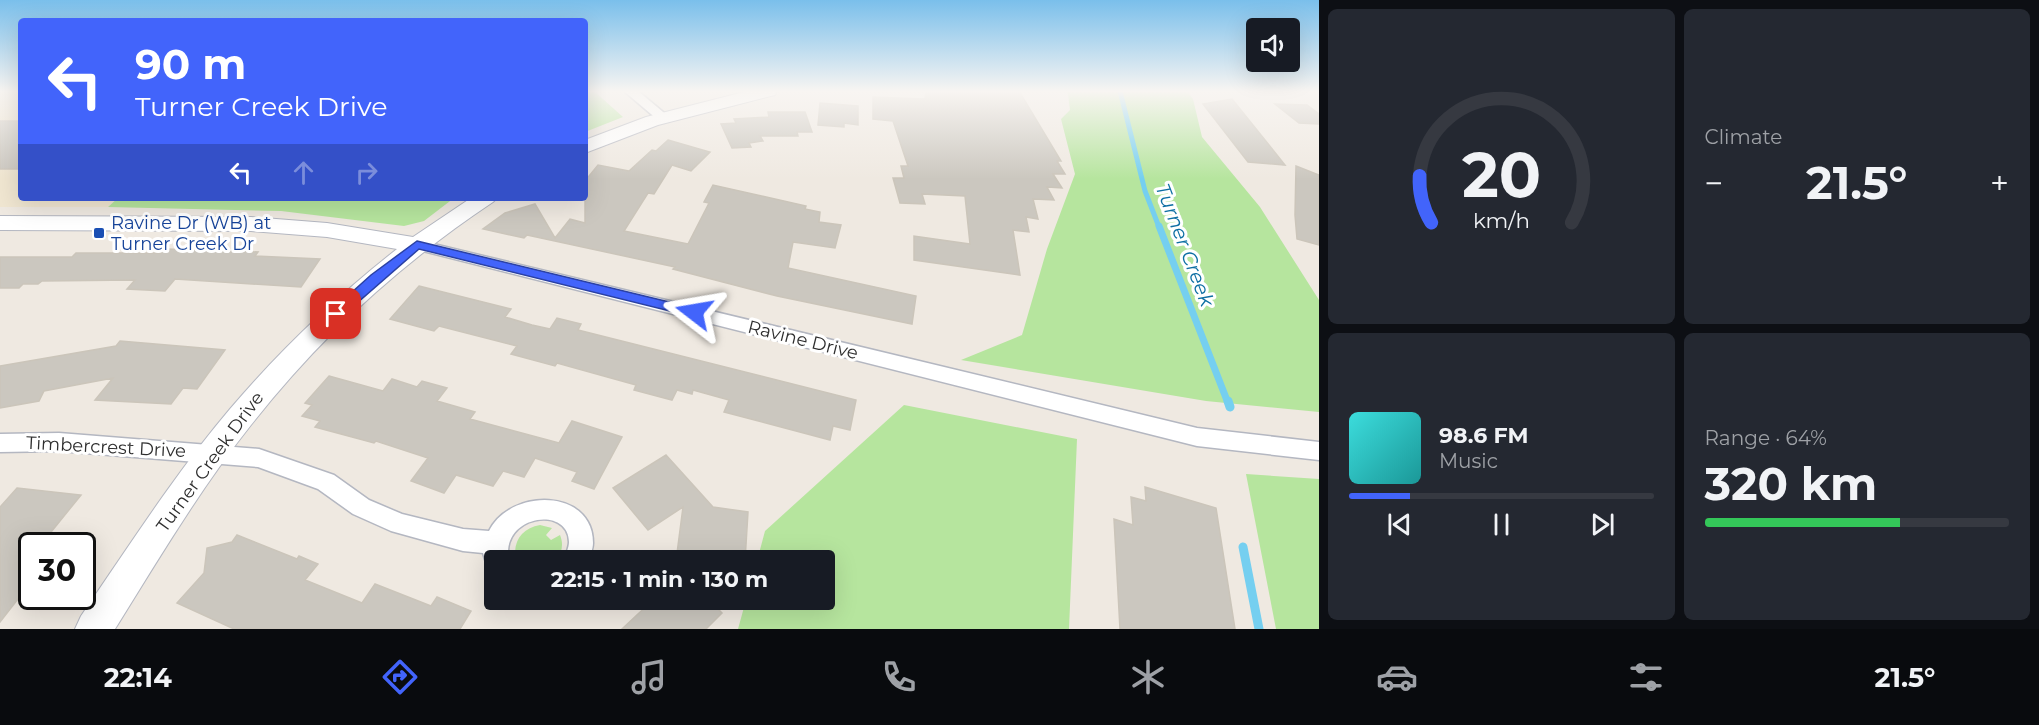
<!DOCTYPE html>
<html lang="en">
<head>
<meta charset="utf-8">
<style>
  :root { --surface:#171b24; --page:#242831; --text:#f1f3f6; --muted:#9ea1a6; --line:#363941; --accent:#4264fb }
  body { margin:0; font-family:Montserrat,sans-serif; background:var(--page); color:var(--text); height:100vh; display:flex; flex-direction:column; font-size:22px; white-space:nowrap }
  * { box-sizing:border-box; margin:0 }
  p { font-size:20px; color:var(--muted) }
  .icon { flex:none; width:33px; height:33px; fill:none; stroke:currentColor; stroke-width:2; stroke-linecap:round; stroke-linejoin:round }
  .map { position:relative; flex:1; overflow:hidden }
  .sheet { display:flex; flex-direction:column; gap:9px; padding:9px; background:#0d0f14; width:720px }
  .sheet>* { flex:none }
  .banner { position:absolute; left:18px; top:18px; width:570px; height:183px; border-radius:6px; box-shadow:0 6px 24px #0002; background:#4264fb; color:#fff; overflow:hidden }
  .controls { position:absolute; left:1246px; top:18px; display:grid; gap:12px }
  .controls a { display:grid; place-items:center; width:54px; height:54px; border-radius:6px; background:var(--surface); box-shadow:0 6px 24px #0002; font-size:30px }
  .speed { position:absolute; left:18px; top:532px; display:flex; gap:12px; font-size:30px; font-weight:700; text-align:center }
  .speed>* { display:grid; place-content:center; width:78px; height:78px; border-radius:50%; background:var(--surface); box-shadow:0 6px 24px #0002; line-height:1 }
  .speed .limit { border:3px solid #111; border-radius:9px; background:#fff; color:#111 }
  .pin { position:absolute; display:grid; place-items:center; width:51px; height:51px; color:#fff; margin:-26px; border-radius:12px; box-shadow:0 3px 9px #0006 }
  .me { position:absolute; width:66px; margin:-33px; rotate:284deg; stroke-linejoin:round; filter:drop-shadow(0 0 4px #0008) }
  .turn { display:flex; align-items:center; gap:21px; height:126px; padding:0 18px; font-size:27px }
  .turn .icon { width:78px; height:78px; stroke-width:2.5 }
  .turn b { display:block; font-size:42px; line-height:51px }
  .lanes { display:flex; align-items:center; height:57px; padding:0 18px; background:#0003; justify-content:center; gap:30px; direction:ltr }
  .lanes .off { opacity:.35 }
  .big { font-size:45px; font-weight:700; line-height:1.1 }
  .sheet .widget { flex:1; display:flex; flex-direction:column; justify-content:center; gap:9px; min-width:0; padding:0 21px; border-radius:9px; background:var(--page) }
  .sheet .dial { align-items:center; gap:0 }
  .dial svg { height:156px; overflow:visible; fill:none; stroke:var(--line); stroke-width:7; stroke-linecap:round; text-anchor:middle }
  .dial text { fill:var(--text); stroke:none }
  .song { display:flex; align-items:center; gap:18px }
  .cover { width:72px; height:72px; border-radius:9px; background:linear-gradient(135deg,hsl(180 70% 55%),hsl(180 70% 35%)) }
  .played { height:6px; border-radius:3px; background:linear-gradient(90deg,var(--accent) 20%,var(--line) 20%) }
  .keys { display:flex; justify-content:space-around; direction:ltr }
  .heat { display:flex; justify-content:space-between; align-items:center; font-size:33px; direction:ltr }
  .charge { height:9px; border-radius:4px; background:linear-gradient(90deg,#34c759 64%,var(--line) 0) }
  .sheet .tiles { flex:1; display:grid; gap:9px; grid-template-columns:repeat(2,1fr) }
  .trip { position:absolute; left:484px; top:550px; width:351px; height:60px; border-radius:6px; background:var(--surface); box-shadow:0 6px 24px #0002; font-weight:700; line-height:60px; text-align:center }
  .tabs { display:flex; height:96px; justify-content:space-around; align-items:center; background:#090b0e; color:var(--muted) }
  .tabs .icon { width:42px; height:42px }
  .tabs .on { color:var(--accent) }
  .tabs b { font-size:27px; color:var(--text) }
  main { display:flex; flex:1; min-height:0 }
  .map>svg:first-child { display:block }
</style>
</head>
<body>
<main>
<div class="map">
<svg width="1319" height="629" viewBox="0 0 1319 629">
  <rect width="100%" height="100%" fill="#efe9e1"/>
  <path fill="#f0e6d1" d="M0,91H21V198H118L108,207H0Z"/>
  <path fill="#b6e59e" d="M585,91H594L623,117L585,132Z
    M1064,91H1187L1193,99L1202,137L1260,207L1319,300V412L1206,401L961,360L1022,335L1047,249L1075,174L1061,119L1070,110L1068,94Z
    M118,198H454L424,221L404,226L281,211L108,207Z
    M904,405L1077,439L1069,629H738L746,600H825V561H757L765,531Z
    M1246,474L1319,479V629H1276Z
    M540,525L552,528L546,535L551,540L560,535C564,545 562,553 555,561H519L515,552C516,536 525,528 540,525Z"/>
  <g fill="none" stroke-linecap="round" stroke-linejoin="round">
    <path stroke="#75cff0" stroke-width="5" d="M1120,91L1145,191L1159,227"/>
    <path stroke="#75cff0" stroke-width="7" d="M1159,226L1228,403"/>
    <path stroke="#75cff0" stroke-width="9" d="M1228,401L1230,407
      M1243,547L1259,629"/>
  </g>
  <path fill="#cbc7bf" stroke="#cbc5ba" stroke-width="1.5" d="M926,91H1019L1061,161H1057L1065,174H1053L1062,188L1047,187L1054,200L1033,199L1038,219L1026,217L1029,232L1013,230L1020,275L914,260V236L970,244L965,196L922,194L925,204L900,203L893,178H904L901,166H908L893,121L873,119V97L925,99Z
    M1232,99L1285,165L1248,162L1203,104Z
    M820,103L858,106V125L844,123V127L818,125Z
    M1275,104L1307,105L1319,114V124L1299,123Z
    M768,112H805L812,132H797L798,136H760L763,141L749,143L751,147L732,148L721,124L736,123L734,119L769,117Z
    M0,121H21V169H0Z
    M668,140L710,152L691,171L672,165L654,194L648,193L624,231L688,244L709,203L704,202L713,185L806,206L805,209L820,212L819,222L841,225L835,248L793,242L788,268L916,296L912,324L777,296L673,269L675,267L527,235L524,238L483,229L505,213L535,204L555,238L570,219L585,223V181L598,165L629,171L652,150L656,151Z
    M1296,166L1319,175V245L1297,239L1295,215Z
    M165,249L258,252L255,256L320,259L301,287L175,279L165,291L127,289L135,280L42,281L38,284H23L19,288H0V257H72L76,253H161Z
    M419,286L511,309L505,317L532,325L550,329L557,318L581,324L578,330L856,400L850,430L833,426L830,440L724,412L729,400L693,390L692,394L677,390L672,400L634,390L636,385L557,363L555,366L511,354L517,346L439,326L434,331L390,319Z
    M120,341L225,350L197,389L183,388L171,404L95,400L113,378L44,391L39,401L0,408V366L116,346Z
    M329,376L383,391L392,379L417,387L422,381L447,388L437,401L475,412L470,419L559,443L572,421L622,437L594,489L572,481L577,472L535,458L524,477L503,471L493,486L456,475L444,493L411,481L428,458L376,441L374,443L315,427L320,421L302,416L312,405L305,403Z
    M666,455L713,507L748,512L745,561H676L683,507L648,530L613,488Z
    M1145,487L1216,508L1235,629H1120L1114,519L1133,525L1131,497L1146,501Z
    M17,488L81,495L43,542L32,541V581L0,622V507Z
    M237,535L297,559L299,556L318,564L305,580L362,603L375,584L431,606L437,597L471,611L460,629H234L177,603L204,573L207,548L232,542Z
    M653,600H709L722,613L706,629H622Z"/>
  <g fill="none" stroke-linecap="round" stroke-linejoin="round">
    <defs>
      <path id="street" d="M624,91H638L669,117L663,121L658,120Z
        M417,240L1197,428L1319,442V460L1197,446L411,248L409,245Z
        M59,433L259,449L334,475L369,500L402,514L463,529L489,531C510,488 593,488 593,543C593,549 590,556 588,561H564C565,555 569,548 569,542C569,505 499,515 509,561H495V572L488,569L483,553L463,551L391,531L353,514L318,489L258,467L59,451L0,452V434Z"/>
      <path id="secondary" d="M748,91H777L775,95L658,125L585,153V140L646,117Z
        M471,198H497L493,202C400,264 320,337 251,425C200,489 158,560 115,629H75L81,616C129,546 175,474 230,409C280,350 336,297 397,249L327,237L251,231L0,230V216L251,217L327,223L413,237Z"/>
    </defs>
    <use href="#street" stroke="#b4b7c1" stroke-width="3"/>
    <use href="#secondary" stroke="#b4b7c1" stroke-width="2"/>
    <use href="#street" fill="#fff" fill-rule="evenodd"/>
    <use href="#secondary" fill="#fff" fill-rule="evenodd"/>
  </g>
  <linearGradient id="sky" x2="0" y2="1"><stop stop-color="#7abfeb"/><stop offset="0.51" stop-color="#f8f5f2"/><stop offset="1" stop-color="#f8f5f2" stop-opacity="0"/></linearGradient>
  <rect width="1319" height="179" fill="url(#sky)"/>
  <path fill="#4264fb" stroke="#2b41a3" stroke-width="1.5" d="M417,241L694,308L700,312L694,317L419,249L341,317H331L329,314L331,311L371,275Z"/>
  <rect fill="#1a4fb4" stroke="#fff" stroke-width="2" x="93" y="227" width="12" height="12" rx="3"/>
  <g text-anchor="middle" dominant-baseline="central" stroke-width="6" stroke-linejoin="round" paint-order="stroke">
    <g font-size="18" fill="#164399" stroke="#fff" text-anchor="start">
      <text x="111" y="223">Ravine Dr (WB) at<tspan x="111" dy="21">Turner Creek Dr</tspan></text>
    </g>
    <g font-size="18" fill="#2e2e2e" stroke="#fff">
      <text transform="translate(803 340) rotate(14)">Ravine Drive</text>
      <text transform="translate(106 447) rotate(3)">Timbercrest Drive</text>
      <text transform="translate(210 462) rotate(-54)">Turner Creek Drive</text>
    </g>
    <g font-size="20" font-style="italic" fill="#0d6fa3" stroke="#fff">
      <text transform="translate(1185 245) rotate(69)">Turner Creek</text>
    </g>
  </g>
</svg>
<div class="controls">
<a><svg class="icon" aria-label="sound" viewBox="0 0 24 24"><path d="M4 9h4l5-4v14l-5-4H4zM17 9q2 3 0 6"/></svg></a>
</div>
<div class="speed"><div class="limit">30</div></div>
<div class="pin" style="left:336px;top:314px;background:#d93025"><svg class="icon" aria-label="arrive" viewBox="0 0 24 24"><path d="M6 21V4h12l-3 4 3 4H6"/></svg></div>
<svg class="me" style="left:694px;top:312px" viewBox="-20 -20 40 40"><path d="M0-17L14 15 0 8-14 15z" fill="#4264fb" stroke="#fff" stroke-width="4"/></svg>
<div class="trip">22:15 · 1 min · 130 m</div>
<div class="banner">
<div class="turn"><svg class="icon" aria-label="left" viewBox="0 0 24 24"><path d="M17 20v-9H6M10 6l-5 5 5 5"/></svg><div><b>90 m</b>Turner Creek Drive</div></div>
<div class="lanes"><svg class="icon" aria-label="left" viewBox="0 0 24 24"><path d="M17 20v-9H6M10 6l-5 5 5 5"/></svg><svg class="icon off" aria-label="ahead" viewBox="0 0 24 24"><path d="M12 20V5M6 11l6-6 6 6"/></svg><svg class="icon off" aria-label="right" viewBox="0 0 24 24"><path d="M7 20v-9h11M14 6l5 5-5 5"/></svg></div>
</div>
</div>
<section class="sheet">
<div class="tiles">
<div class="widget dial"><svg viewBox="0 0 100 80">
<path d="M14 69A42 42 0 1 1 86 69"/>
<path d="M14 69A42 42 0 0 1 8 45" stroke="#4264fb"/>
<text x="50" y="56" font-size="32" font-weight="700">20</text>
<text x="50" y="72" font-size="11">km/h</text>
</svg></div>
<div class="widget"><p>Climate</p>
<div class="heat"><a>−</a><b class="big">21.5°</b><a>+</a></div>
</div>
<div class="widget">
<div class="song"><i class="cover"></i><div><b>98.6 FM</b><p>Music</p></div></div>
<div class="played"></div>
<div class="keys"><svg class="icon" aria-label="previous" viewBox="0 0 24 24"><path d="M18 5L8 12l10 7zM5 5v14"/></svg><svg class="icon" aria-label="pause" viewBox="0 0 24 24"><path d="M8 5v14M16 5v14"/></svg><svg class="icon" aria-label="next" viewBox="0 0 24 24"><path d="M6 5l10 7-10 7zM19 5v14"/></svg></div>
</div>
<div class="widget"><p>Range · 64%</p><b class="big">320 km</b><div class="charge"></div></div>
</div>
</section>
</main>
<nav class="tabs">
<b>22:14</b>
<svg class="icon on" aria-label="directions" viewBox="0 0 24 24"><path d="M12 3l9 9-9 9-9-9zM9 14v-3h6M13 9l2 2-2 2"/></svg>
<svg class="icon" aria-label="music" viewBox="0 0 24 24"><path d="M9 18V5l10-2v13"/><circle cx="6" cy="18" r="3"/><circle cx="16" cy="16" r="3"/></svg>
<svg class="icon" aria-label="phone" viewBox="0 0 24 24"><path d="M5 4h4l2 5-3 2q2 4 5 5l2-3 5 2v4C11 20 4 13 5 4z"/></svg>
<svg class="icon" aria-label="climate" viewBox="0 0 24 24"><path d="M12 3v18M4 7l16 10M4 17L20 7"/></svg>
<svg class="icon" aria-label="car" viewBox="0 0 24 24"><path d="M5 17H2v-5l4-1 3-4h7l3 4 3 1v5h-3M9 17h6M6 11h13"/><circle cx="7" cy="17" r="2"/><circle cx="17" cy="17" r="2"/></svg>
<svg class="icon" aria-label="filters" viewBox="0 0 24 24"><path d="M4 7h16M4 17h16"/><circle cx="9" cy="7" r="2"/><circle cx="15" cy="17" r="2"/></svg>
<b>21.5°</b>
</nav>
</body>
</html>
